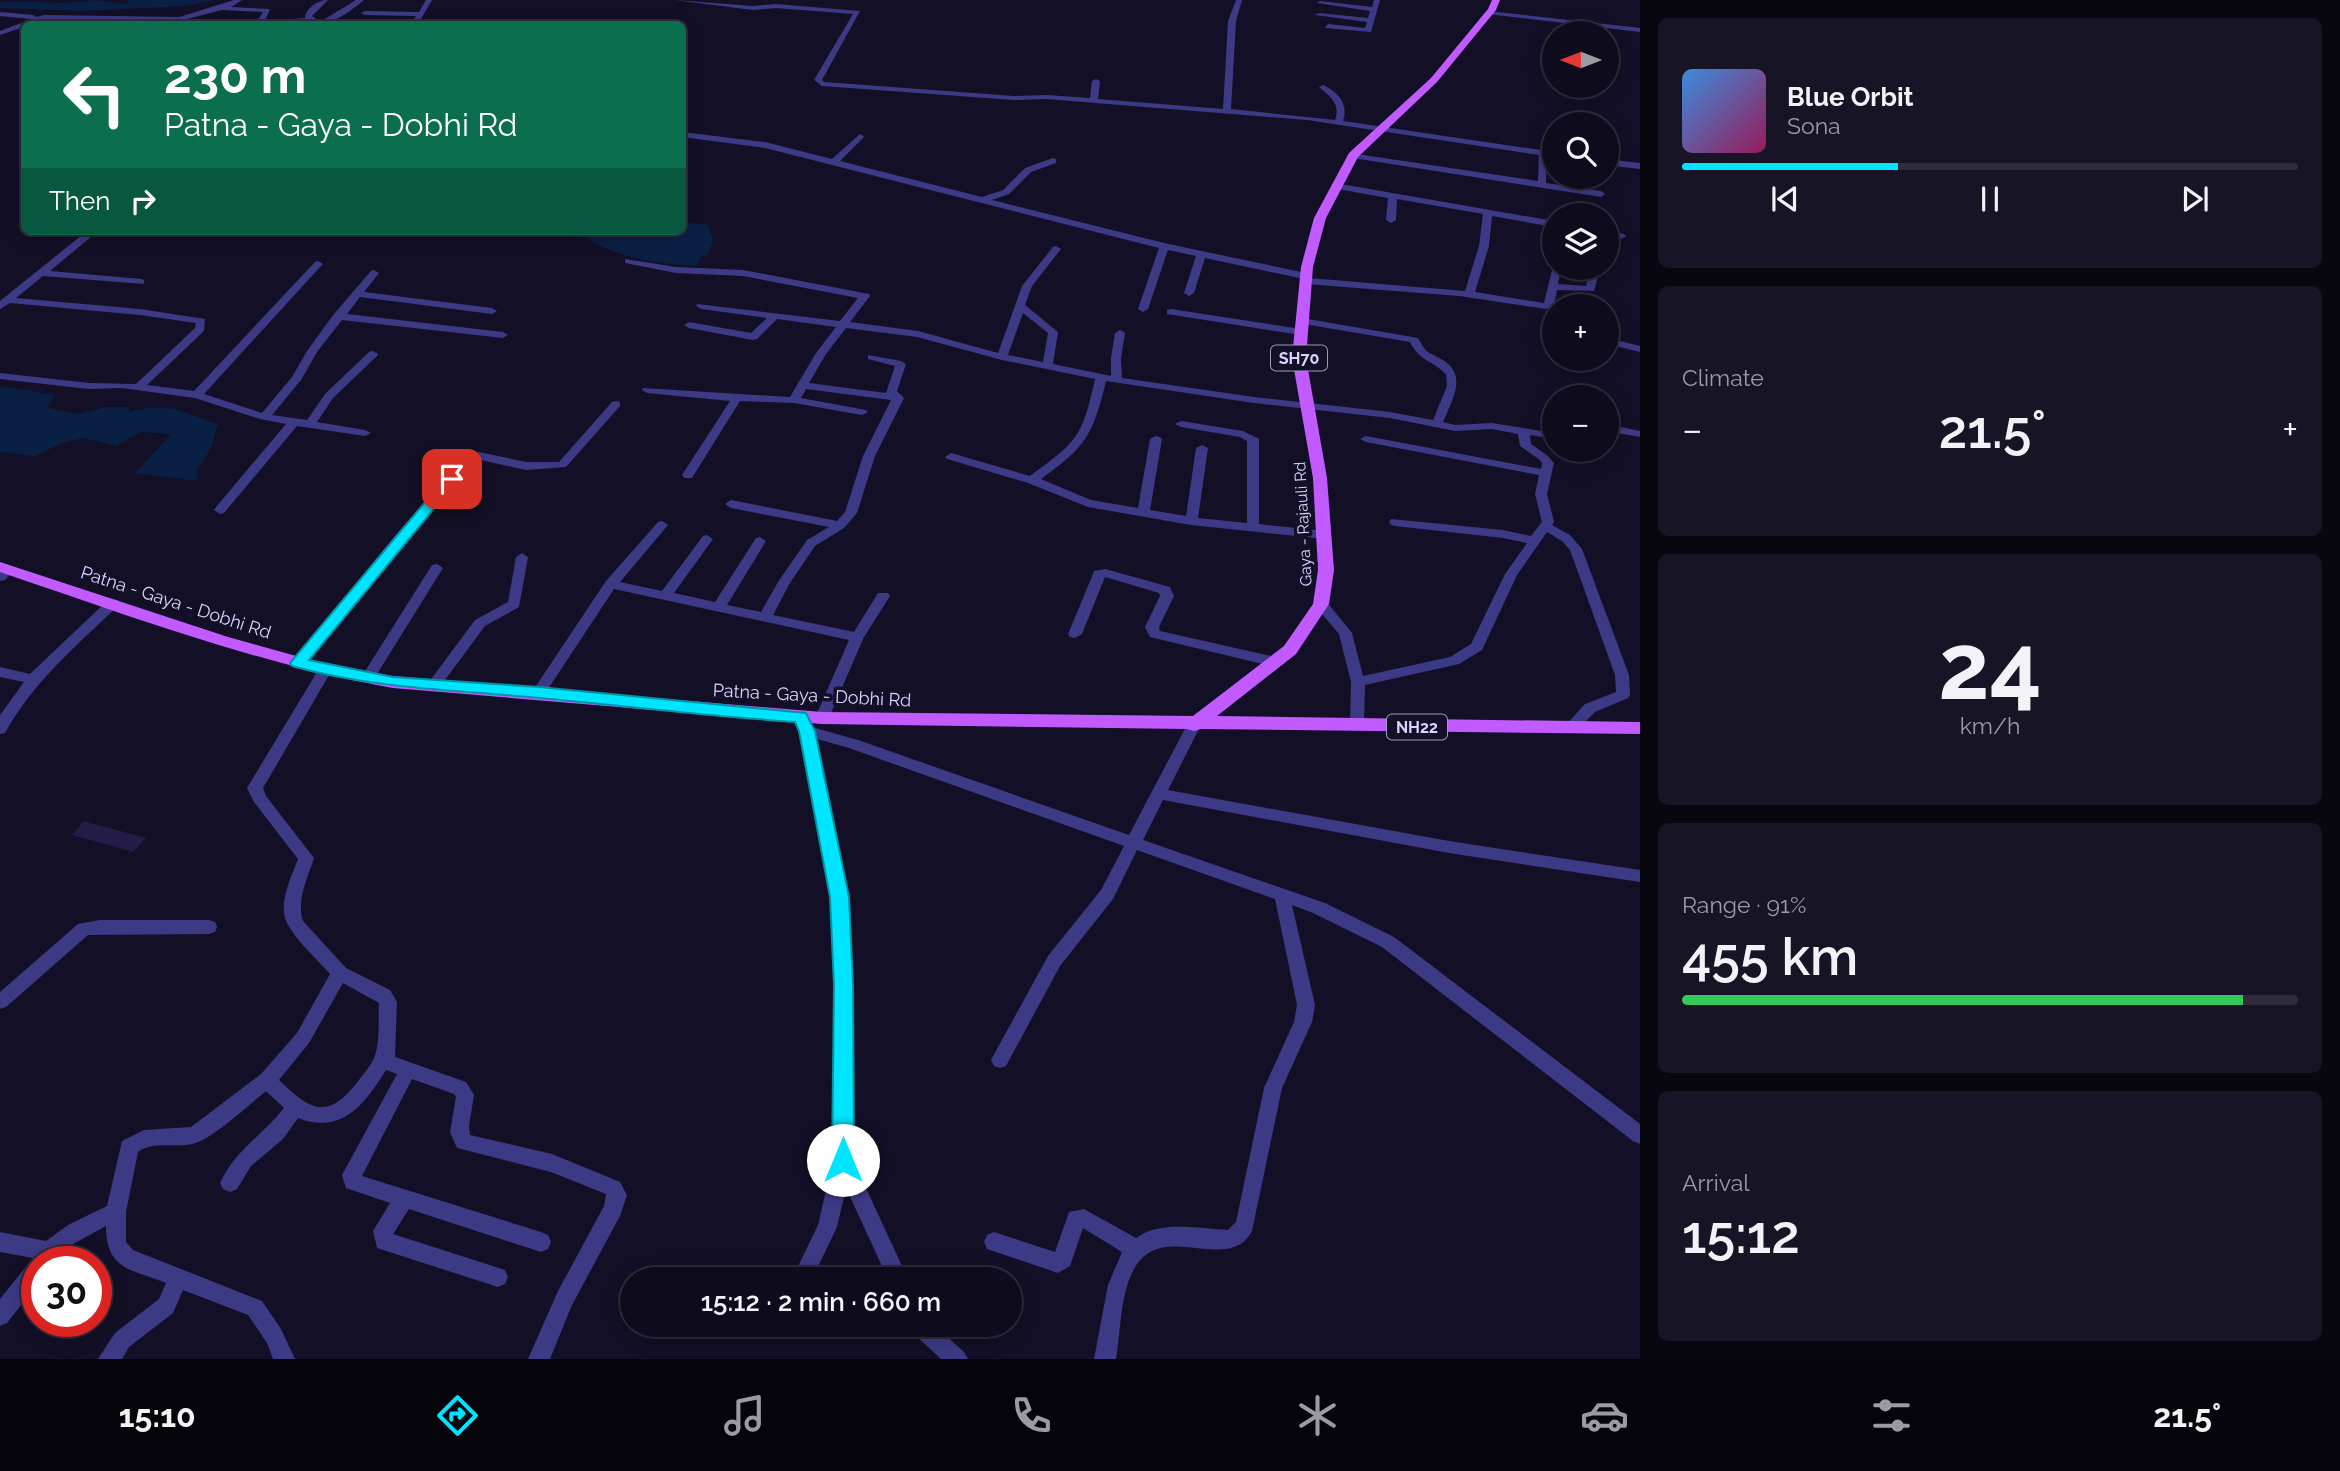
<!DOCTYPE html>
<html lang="en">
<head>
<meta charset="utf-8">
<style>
  :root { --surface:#0e0b1c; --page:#171425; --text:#f1f3f6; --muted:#9b9ba3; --line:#2e2b3b; --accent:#00e5ff }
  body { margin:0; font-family:Raleway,sans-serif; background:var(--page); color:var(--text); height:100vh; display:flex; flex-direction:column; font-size:26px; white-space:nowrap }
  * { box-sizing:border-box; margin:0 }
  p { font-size:23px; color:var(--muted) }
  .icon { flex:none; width:38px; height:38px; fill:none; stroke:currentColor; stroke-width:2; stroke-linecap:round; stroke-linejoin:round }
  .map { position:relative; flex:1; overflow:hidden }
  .side { display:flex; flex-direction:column; gap:18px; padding:18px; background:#08060f; width:700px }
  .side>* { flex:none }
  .guide { position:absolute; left:21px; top:21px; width:665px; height:214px; border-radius:10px; box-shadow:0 4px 18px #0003,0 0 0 2px var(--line); background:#0b6e4f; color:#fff; overflow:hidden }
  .needle { width:46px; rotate:270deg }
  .tools { position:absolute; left:1542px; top:21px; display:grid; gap:14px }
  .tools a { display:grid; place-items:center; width:77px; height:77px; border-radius:50%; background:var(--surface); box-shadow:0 4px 18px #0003,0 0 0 2px var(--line); font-size:35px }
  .speed { position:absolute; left:21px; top:1246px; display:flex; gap:14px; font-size:35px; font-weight:700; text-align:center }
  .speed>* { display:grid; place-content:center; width:91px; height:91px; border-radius:50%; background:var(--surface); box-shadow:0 4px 18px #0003,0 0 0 2px var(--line); line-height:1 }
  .speed .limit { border:10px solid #d22; background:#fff; color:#111 }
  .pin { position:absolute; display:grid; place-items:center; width:60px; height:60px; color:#fff; margin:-30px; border-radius:14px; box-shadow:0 4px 10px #0006 }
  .me { position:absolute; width:77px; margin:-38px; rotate:0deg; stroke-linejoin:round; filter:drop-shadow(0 0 5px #0008) }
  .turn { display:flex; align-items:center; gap:24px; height:147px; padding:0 28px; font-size:32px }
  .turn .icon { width:91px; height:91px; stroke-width:2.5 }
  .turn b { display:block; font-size:49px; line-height:60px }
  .then { display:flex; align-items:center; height:66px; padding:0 28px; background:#0003; gap:14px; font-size:26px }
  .big { font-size:52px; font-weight:600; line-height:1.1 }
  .side .tile { flex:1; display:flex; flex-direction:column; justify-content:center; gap:10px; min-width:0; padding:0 24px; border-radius:10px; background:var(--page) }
  .side .dial { align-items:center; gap:0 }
  .dial b { font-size:91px; line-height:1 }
  .song { display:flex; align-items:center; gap:21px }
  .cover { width:84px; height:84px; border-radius:10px; background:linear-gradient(135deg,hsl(210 70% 55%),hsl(330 70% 35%)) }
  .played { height:7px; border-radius:4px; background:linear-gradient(90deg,var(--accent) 35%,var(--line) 35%) }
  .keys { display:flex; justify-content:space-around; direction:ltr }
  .heat { display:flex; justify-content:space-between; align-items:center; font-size:38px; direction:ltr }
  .charge { height:10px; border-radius:5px; background:linear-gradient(90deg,#34c759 91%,var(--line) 0) }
  .trip { position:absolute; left:620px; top:1267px; width:402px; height:70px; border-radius:35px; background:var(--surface); box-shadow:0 4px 18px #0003,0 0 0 2px var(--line); font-weight:600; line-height:70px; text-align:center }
  .dock { display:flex; height:112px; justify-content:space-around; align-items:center; background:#06040b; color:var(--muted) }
  .dock .icon { width:49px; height:49px }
  .dock .active { color:var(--accent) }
  .dock b { font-size:32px; color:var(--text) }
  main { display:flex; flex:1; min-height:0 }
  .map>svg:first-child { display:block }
</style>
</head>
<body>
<main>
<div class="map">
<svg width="1640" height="1359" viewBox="0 0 1640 1359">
  <rect width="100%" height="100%" fill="#130f26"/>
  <path fill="#0a1f44" d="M96,0L127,4L129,0H215L185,6L84,11L0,8V3L3,1L64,3Z
    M683,222L708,225L713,241L708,255L700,257L696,266C667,265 598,256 582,231H682Z
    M0,386L55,395L47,408L79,414L107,407H129V412C167,401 182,412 218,424L211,448L197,471V481L135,473L171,434L141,432L116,446L84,438L65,442L34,456L0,452Z"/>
  <path fill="#241b47" d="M84,821L146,838L133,852L72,835Z"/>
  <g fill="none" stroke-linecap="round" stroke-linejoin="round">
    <path fill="#3d3a85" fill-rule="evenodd" d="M234,0H242L231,7L270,9L265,21L305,18C306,8 318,0 328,0L312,16L320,22L356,0H364C351,11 328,29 311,22L241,24L244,22L257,21L263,12L222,10L179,21L45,19L24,24V27L0,35V31L32,19L0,16V12L33,15L36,17L44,15L179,17Z
      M426,0H432L418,24H411L416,16L365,15L361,13L365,11L419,12Z
      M674,0L753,6L776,4L860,11L822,80L824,82L1014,96L1046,95L1090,98L1092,81L1096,79L1100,81L1098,99L1223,109L1228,21L1236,0H1242L1236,21L1231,109L1335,120C1341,103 1330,97 1319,87L1323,85C1338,92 1349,104 1343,121L1554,152V158L1547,157L1546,183L1601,191L1605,194L1601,197L1353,158L1350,157V153L1538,181L1539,155L1307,120L1046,99L1014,100L822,86L814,80L853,14L776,8L753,10Z
      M1374,0H1380L1371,32L1325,28L1328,24L1365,28L1367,22L1315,15L1319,13L1368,18L1370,11L1317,3L1320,1L1372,7Z
      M1489,11L1640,28V32L1487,14Z
      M682,132L765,142L832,159L860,134L864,136L863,138L840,161L982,197L1003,190L1025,168L1053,158L1056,159V163L1031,172L1009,194L992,200L1164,243L1306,273L1311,276L1309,278L1465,291L1479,246L1483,214L1397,199L1396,220L1391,223L1386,220L1388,198L1332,188L1331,186L1335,183L1554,221V227L1492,216L1489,246L1475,292L1544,303L1553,266L1561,268L1558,284L1586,286L1590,268H1600L1594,291L1557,290L1554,305L1546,309L1459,296L1306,284L1301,281L1304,279L1205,258L1194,293L1189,296L1184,293L1196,256L1168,250L1148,309L1143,312L1138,309L1159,248L765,148L682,137Z
      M1606,159L1640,163V169L1606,165Z
      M1606,230L1624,234L1626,236L1621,239L1606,236Z
      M87,231H98L50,271L141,279L144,280V284L43,276L16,298L140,309L205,319L204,331L147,385L194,391L315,262L318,261L323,264L321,266L204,394L262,413L292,377L307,351L334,314L371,271L374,270L379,273L364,292L492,308L497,311L492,314L360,297L347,314L503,332L508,335L503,338L342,320L317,352L301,380L272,415L307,420L325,394L369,352L373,351L378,354L377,356L333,398L317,422L365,430L371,433L365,436L297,426L224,513L220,514L214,510L216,507L286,424L260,419L195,398L122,388L89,389L0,379V373L89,383L136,384L195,328L196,323L140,315L10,303L0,309V301Z
      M1056,246L1061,249L1032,286L1025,305L1058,332L1053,364L1111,376V358L1115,333L1120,330L1125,333L1121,358L1122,378L1254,397L1390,412L1433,420L1447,386L1446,374C1431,359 1420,362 1410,342L1298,323V319L1302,318L1418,338C1428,355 1425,350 1441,359C1469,374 1452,400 1443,422L1455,425L1492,423L1554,433V439L1530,435L1531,444L1548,456L1554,463L1547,494L1554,522L1552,525L1570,535L1582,549L1629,675L1630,695L1628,698L1595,712L1576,731L1571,732L1564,727L1585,704L1616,692L1615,675L1570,550L1562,541L1547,532L1517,575L1482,650L1459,664L1365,685L1364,726L1357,731L1350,726L1351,682L1339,634L1316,607L1314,604L1316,601H1326L1352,633L1363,676L1450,657L1471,644L1505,574L1527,543L1503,538L1395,526L1391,525L1389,522L1391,519L1503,530L1531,536L1542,522L1535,494L1539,475L1366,442L1360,439L1366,436L1541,469L1542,463L1540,460L1520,446L1518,434L1492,429L1455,431L1390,418L1254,403L1106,381C1093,435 1086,447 1041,479L1091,500L1138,508L1150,439L1156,436L1160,437L1162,439L1150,510L1186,516L1196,448L1202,445L1208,448L1198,518L1247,523V441L1240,437L1181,427L1175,424L1181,421L1243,431L1259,439V524L1324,531L1330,535L1324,539L1191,525L1088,507L1028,483L947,459L945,457L951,453L1030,476C1078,441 1082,437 1095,379L1002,360L917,337L846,328L826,354L809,383L886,393L895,366L868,359V355L901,361L906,364L897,391L904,398L875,456L857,513L844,528L815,546L790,583L773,615L854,632L878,593H888L890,596L864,637L827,722H817L815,718L849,640L614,589L544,695H534L532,692L606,581L658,522L662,521L668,525L620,582L662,591L703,536L707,535L713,539L674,593L715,602L756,538L760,537L766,541L727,605L761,612L778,582L807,540L829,527L731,508L725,504L731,500L837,521L845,512L863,456L891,400L806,389L801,398L866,410L868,412L862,415L794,403L740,401L692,478H684L682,475L730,401L647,393L642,390L643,388L790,397L816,353L836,327L777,319L757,339L753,340L689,328L684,325L689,322L751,333L767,318L701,309L696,306L697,304L840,321L858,298L743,276L676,273L625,263V259L676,267L743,270L869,294L870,296L850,322L918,331L998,353L1022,286L1053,247ZM1023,313L1048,333L1043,362L1008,355Z
      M1171,309L1301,329L1306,332L1301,335L1167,314V310Z
      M1620,341L1640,346V352L1616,346V342Z
      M616,401L620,402V406L566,467L526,470L476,459L403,542L303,666H293L291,663L293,660L395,536L468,455L479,452L526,462H559L612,402Z
      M1606,424L1640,431V437L1606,431Z
      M522,553L528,557L519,607L485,626L439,688H429L427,685L429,682L475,620L508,602L516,557Z
      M437,564L443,568L372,682H362L360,679L362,676L432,565Z
      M9,565L15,569L5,580L0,581V570Z
      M1105,569L1170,587L1174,596L1159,627L1160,631L1275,657L1282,662L1275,667L1150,637L1145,627L1160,596L1159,593L1105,577L1082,634L1075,638L1070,637L1068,634L1093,574L1094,571Z
      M113,599L118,600L120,603L118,606C75,647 34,681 5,733L0,734V715L24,682L0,677V667L30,674L108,600Z
      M325,665L332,670L263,788L266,796L314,858C308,877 296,900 303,921L346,968L390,990L397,1002L395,1057L466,1082L474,1095L469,1126L470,1135L552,1154L620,1182L627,1195L620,1216L572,1305L550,1359H528L558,1291L604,1206L606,1194L551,1172L457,1148L450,1132L456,1097L454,1094L412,1079L362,1176L541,1232L548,1235L551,1242L548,1249L541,1252L409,1209L393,1234L505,1270L508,1277L505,1284L498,1287L377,1248L373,1231L390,1203L346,1188L342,1175L397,1074L386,1070C365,1104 342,1135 298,1118L283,1139L251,1166L237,1189L230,1192L223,1189L220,1183C235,1150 262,1136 284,1108L266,1091C249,1105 215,1136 196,1143C177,1149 153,1140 138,1152L126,1212V1242L133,1250L262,1301L281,1329L295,1359H273L267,1343L248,1315L183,1290L173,1313L129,1347L122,1359H98L115,1333L159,1299L166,1283C131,1269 106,1270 106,1226L73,1244L54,1262H37V1285L7,1323L0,1326V1299L33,1258L0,1252V1232L46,1241L68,1225L107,1206L122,1141L144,1130L191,1127L261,1074L297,1033L330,974C317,959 286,932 284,913C282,895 292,875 298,859L254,802L247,788L320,667ZM343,983L379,1003C378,1019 380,1037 376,1052C374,1062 365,1072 359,1080C328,1121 311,1111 279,1080L309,1043Z
      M804,720L809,721L812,727L858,740L1129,835L1187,725L1194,720L1201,725L1168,790L1449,841L1640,870V882L1449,853L1163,800L1143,840L1325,903L1394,937L1640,1124V1144L1633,1141L1382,947L1313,913L1292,905L1315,1005L1312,1022L1282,1088L1252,1231C1228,1276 1162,1218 1134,1269C1120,1295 1121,1330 1116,1359H1094L1108,1285L1122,1252L1083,1228L1070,1266L1058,1273L987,1249L984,1242L987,1235L994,1232L1055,1252L1069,1212L1084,1209L1136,1238C1161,1220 1199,1229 1228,1230L1236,1222L1264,1088L1294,1022L1297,1005L1275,899L1137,850L1113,899L1060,966L1006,1066L1000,1068L994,1066L991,1060L1048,956L1101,890L1124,846L849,748L814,738L848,897L852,986L853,1160L908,1279H888L846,1188L837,1227L812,1279H792L818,1225L833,1160L834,986L832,897L797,725Z
      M100,920H209L215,922L217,927L215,932L209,934L88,935L6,1007L0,1009V992L78,924Z
      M909,1325H934L964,1352L968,1359H941L912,1332Z"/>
    <path fill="#c25bff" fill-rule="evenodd" d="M1492,0H1500L1496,10L1437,82L1358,157L1326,218L1313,267L1306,358L1327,478L1334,570L1329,604L1296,654L1217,716L1640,722V734L1201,729L1194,731L1187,729L822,724L393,688C258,664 130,616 0,572V562L228,637L325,664L393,676L822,712L1193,716L1284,646L1313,604L1318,570L1313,478L1292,358L1301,267L1314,218L1349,153L1431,78L1488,9Z"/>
  </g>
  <path fill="#00e5ff" stroke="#0095a6" stroke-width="2" d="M452,475L458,479L456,482L309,660L393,677L539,687L806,713L815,731L849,897L853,986L854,1160L851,1167L843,1170L836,1167L832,1160L834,986L830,897L799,731L795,722C710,716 625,706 540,698C456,690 374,689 292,666L290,663L447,476Z"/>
  <g text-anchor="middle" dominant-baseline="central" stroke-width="7" stroke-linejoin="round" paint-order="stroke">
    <g fill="#130f26" stroke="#9e99be" stroke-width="2">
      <rect x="1271" y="345.5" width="56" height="25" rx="5"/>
      <rect x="1387" y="714.5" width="60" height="25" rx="5"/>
    </g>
    <g font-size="16" font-weight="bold" fill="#d9d4ff">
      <text x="1299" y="358">SH70</text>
      <text x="1417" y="727">NH22</text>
    </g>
    <g font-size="16" fill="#d9d4ff" stroke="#130f26">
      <text transform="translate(1303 524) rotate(-93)">Gaya - Rajauli Rd</text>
    </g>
    <g font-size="18" fill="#d9d4ff" stroke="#130f26">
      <text transform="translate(176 602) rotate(18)">Patna - Gaya - Dobhi Rd</text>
      <text transform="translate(812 695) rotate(3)">Patna - Gaya - Dobhi Rd</text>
    </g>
  </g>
</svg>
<div class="tools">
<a><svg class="needle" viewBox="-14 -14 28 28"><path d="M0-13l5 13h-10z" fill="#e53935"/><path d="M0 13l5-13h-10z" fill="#9b9ba3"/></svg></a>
<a><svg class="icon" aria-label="search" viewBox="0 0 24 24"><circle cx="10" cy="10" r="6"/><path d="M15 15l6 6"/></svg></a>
<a><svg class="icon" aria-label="layers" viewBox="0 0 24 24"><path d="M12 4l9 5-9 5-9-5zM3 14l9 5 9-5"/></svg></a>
<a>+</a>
<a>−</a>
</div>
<div class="speed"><div class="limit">30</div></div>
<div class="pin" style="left:452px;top:479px;background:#d93025"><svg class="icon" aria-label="arrive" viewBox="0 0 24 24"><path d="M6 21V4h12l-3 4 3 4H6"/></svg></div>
<svg class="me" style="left:843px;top:1160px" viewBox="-20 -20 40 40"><circle r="19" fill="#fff"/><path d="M0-13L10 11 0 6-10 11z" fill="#00e5ff"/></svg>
<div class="trip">15:12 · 2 min · 660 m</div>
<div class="guide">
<div class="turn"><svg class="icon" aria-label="left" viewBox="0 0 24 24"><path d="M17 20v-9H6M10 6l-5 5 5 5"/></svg><div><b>230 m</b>Patna - Gaya - Dobhi Rd</div></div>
<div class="then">Then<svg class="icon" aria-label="right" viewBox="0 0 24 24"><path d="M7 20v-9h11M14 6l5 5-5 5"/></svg></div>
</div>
</div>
<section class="side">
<div class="tile">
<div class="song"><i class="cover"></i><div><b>Blue Orbit</b><p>Sona</p></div></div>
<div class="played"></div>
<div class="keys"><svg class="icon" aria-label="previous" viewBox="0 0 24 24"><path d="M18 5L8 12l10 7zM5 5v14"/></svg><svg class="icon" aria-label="pause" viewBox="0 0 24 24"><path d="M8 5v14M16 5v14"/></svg><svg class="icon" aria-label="next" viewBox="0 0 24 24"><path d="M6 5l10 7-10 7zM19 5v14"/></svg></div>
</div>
<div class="tile"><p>Climate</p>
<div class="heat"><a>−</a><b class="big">21.5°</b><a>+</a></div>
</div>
<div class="tile dial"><b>24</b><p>km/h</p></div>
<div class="tile"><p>Range · 91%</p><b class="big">455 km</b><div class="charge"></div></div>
<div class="tile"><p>Arrival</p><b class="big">15:12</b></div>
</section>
</main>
<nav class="dock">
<b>15:10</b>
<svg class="icon active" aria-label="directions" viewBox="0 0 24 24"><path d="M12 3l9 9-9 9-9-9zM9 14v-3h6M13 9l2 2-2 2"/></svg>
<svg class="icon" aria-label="music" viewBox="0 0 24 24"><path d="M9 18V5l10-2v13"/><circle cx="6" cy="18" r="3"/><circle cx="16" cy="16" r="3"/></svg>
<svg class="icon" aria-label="phone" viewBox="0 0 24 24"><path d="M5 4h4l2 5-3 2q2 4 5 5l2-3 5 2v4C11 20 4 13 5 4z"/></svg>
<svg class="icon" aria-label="climate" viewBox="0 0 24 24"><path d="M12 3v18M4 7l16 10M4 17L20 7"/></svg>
<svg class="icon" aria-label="car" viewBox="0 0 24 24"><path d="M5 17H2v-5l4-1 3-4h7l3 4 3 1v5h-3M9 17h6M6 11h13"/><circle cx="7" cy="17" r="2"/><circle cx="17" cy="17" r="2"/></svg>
<svg class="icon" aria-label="filters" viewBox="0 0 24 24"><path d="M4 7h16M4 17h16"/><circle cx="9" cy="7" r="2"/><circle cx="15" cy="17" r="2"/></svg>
<b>21.5°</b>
</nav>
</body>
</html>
